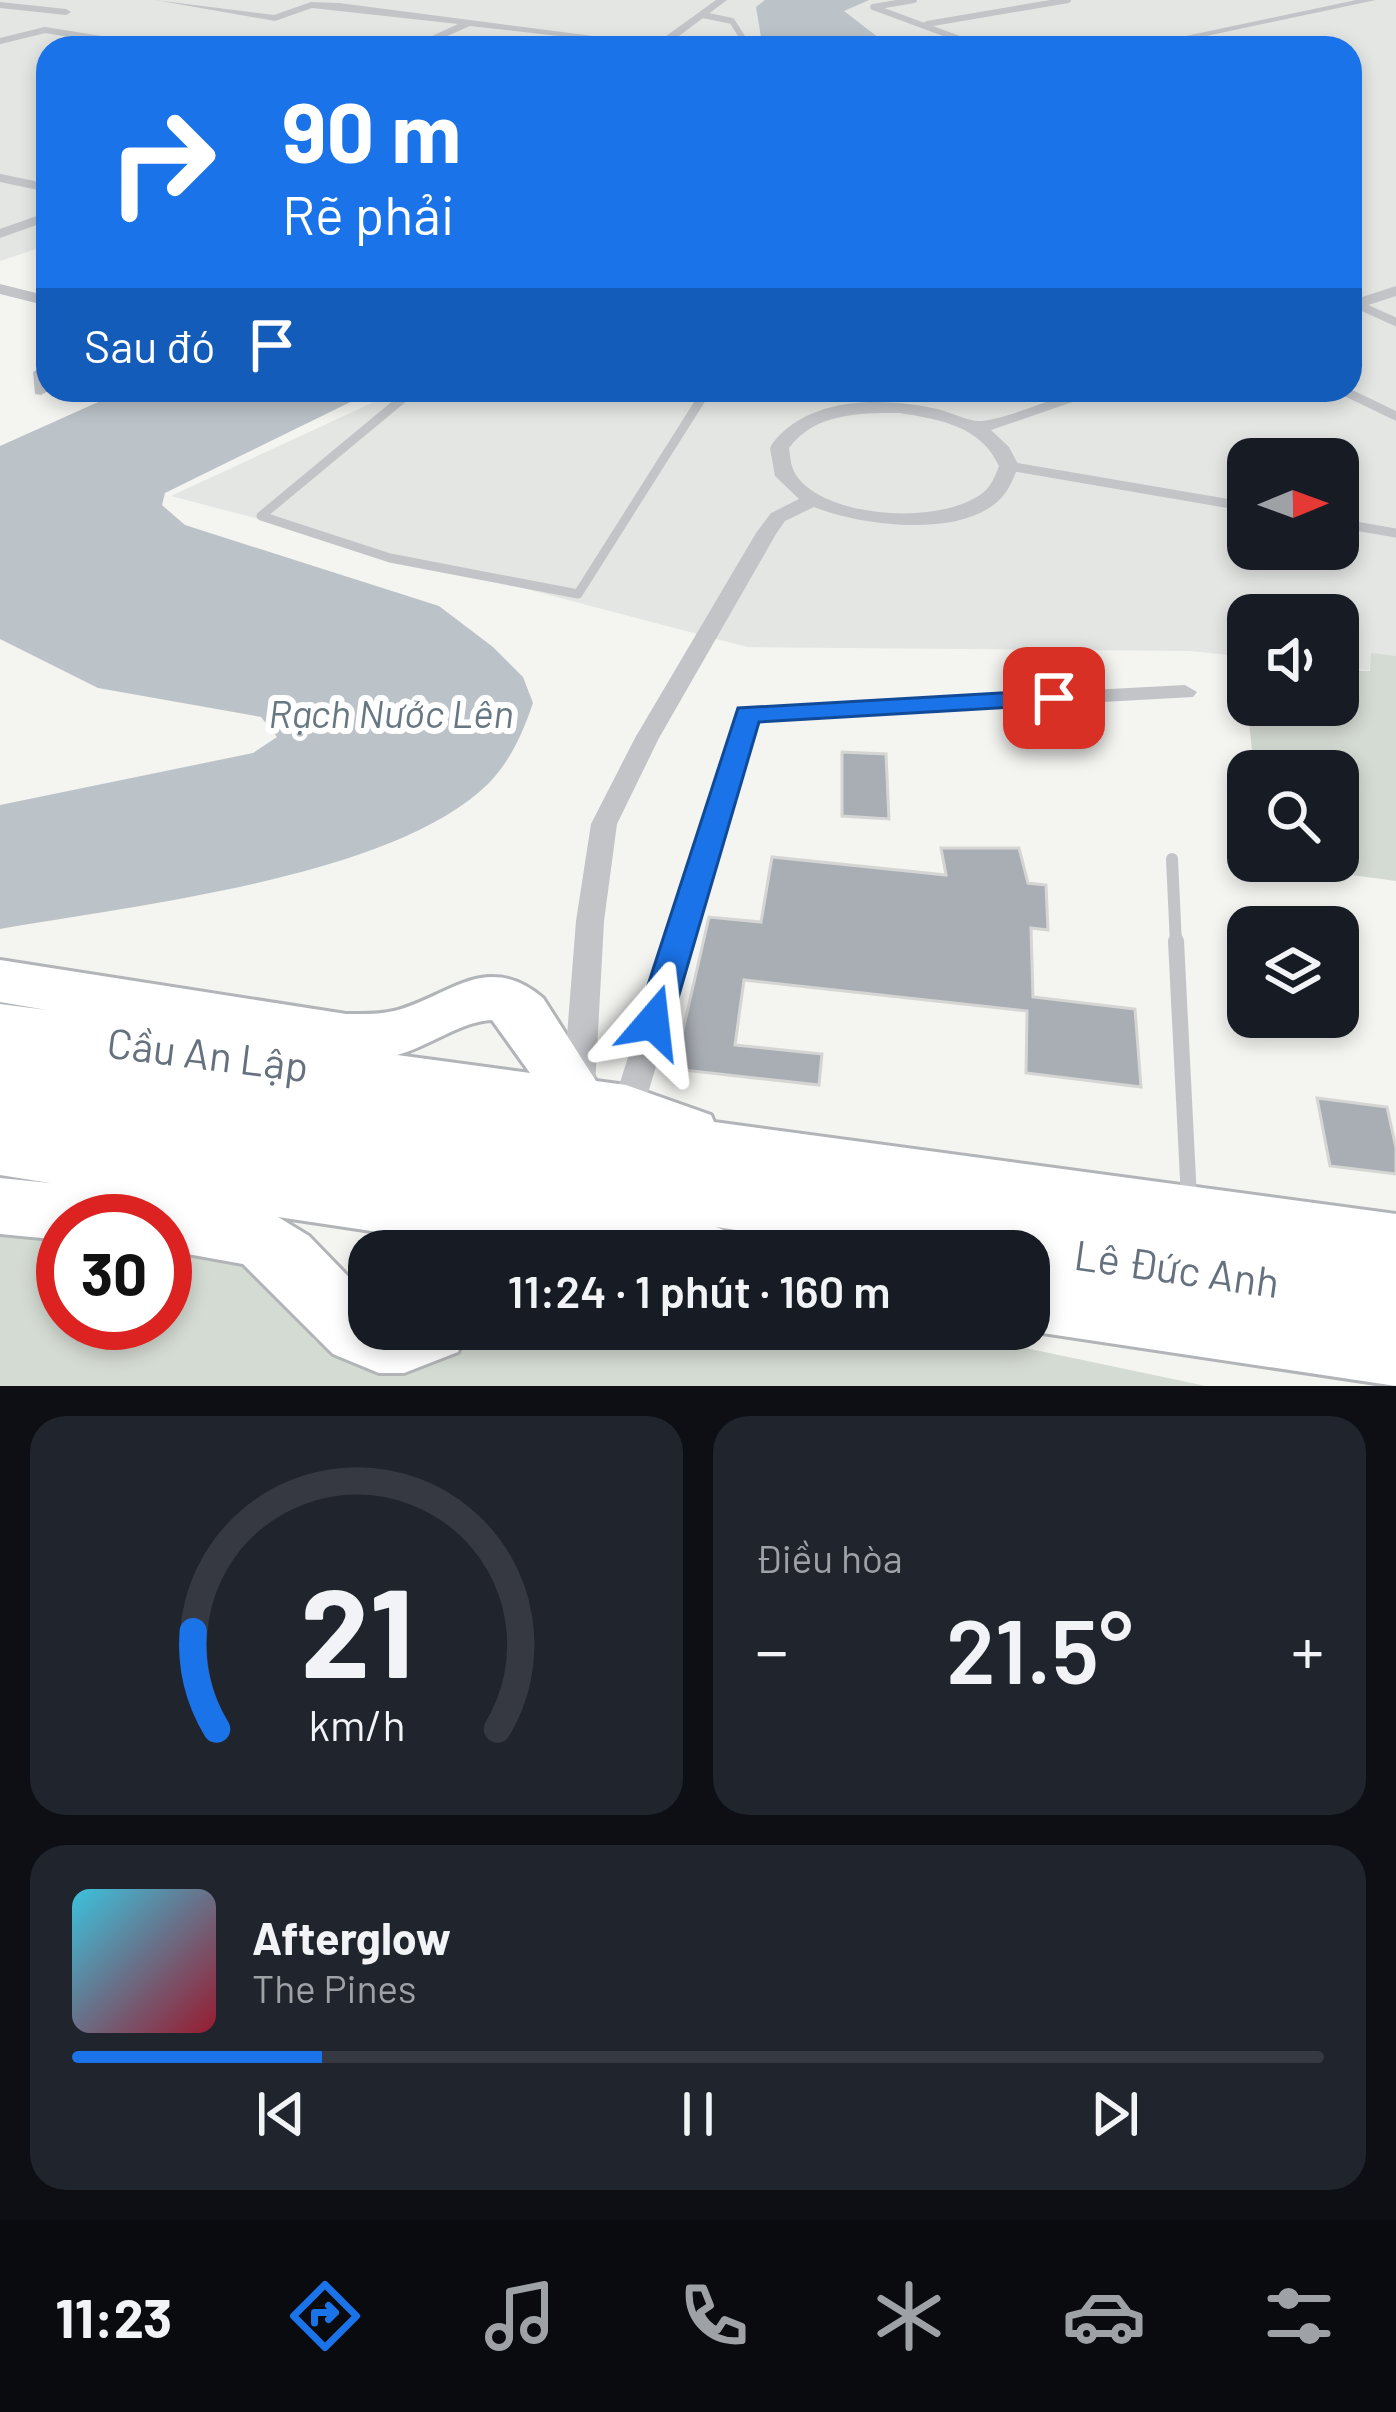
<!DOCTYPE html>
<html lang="vi">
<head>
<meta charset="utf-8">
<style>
  :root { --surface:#171b24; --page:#20242c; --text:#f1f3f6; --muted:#9ea1a6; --line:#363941; --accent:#1a73e8 }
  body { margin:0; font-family:Barlow,sans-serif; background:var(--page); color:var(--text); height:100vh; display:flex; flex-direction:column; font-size:45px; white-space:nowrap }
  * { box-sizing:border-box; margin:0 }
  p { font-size:39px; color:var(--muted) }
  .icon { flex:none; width:66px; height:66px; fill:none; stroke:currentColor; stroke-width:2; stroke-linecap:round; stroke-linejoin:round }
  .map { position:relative; height:1386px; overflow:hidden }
  .drawer { display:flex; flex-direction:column; gap:30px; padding:30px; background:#0d0f14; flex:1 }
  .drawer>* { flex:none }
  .top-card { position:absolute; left:36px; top:36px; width:1326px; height:366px; border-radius:36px; box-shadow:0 6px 18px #0003; background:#1a73e8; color:#fff; overflow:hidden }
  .needle { width:78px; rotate:89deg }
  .fabs { position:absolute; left:1227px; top:438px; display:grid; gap:24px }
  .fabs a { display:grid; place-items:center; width:132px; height:132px; border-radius:24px; background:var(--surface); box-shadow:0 6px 18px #0003; font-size:60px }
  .speed { position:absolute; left:36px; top:1194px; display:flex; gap:24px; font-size:60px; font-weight:700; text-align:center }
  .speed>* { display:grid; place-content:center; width:156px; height:156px; border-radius:50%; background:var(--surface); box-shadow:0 6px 18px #0003; line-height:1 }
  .speed .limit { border:18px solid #d22; background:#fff; color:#111 }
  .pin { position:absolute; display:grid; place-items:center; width:102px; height:102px; color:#fff; margin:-51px; border-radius:24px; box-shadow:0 6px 18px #0006 }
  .me { position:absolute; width:132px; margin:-66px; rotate:17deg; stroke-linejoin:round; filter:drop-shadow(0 0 9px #0008) }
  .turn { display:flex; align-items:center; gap:42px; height:252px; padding:0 48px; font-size:54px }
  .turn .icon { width:156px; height:156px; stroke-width:2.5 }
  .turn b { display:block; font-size:84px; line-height:102px }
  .then { display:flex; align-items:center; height:114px; padding:0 48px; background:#0003; gap:24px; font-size:45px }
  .big { font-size:90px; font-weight:600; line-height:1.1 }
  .drawer .tile { flex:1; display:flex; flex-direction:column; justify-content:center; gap:18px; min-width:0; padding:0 42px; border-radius:36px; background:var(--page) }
  .drawer .dial { align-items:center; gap:0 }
  .dial svg { height:312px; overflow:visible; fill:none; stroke:var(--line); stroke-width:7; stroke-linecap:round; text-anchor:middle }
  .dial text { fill:var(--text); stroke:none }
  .song { display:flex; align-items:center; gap:36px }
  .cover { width:144px; height:144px; border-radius:18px; background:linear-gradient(135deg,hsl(190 70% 55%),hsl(350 70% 35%)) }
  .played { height:12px; border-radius:6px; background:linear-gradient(90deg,var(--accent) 20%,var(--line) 20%) }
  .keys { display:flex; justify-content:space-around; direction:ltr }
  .heat { display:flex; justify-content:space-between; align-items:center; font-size:66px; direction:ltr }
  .drawer .tiles { flex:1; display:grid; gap:30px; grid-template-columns:1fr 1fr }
  .tile:last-child { grid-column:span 2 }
  .trip { position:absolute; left:348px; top:1230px; width:702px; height:120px; border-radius:36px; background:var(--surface); box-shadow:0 6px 18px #0003; font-weight:600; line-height:120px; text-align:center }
  .tab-bar { display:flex; height:192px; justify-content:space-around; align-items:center; background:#090b0e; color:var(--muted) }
  .tab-bar .icon { width:84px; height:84px }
  .tab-bar .active { color:var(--accent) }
  .tab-bar b { font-size:54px; color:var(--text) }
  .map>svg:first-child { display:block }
</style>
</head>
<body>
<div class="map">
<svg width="1396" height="1386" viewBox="0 0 1396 1386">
  <rect width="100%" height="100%" fill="#f4f4f1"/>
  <path fill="#e4e6e4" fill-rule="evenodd" d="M0,0H1396V673L1338,667V615H1248V657L1190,651L747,647L171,496L400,390H1350V48H48V245L0,261ZM1248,459H1338V549H1248Z"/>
  <path fill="#d4dbd2" d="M1371,653L1396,656V881L1263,863L1338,861V771H1254L1244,670H1248V705H1338V670L1370,671Z
    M0,1221L63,1227V1323H165V1238L266,1259L314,1340L375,1370L505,1329H935L1206,1386H0Z"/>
  <path fill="#bcc3c8" d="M765,0H869L844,11L892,48H770L761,37L756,7Z
    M125,390H375L165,493L162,505L185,525L439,606L493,647L523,677L533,703C523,732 511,760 489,783C394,878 132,905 0,929V805L253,753L277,737L261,717L98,688L0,639V446Z"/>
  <path fill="#a9aeb4" stroke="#d5d5d3" stroke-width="3" d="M842,752L886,754L889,819L842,816Z
    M941,848H1019L1028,883L1046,885L1048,930L1031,928L1033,997L1135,1009L1141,1087L1026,1073L1027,1011L744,980L735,1045L822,1054L819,1085L674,1069L709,917L761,922L772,857L946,875Z
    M1317,1098L1387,1107L1396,1148V1174L1330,1166Z"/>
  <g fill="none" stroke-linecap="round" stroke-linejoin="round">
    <defs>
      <path id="highway" d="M0,960L346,1014C361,1014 378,1015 394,1011C449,997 486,950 543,998L596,1081L626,1085L711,1115L714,1122L1396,1214V1386L1029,1331L1023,1329H1029V1251H874L716,1227L724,1230L734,1251H505L278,1217L309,1236L369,1298V1329H468L458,1352L404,1373H379L333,1354L243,1264L165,1250V1221H63V1240L0,1234V1178L50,1183L0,1175V1004L47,1010L0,1002ZM492,1020L530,1073L397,1055C428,1047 461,1021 492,1020Z"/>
    </defs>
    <use href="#highway" stroke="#b2b5b8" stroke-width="6"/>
    <path stroke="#c2c4c8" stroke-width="6" d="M914,0L873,7L984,48
      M703,15L732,21L749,48
      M927,24L1068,0
      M258,39L332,48
      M0,41L45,30L120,42"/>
    <path stroke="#c2c4c8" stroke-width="8" d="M0,178L48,188
      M1356,304L1396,322"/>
    <path stroke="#c2c4c8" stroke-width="9" d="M413,390L261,516L390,558L578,594L707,390
      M1005,390H1032
      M1342,390L1396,416
      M1282,459L1283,446
      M1009,466L1248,507
      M1338,523L1396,533"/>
    <path stroke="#c2c4c8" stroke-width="12" d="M1172,859L1176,944"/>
    <path stroke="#c2c4c8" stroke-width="16" d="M1176,941L1189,1199"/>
    <path fill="#c2c4c8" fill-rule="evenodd" d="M155,0L274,15L311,2L339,3L655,44L716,0H727L663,48L470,26L420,48H406L458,24L312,8L275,21Z
      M1356,0H1376L1150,48H1129Z
      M0,2L66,9L71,12L66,15L0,8Z
      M48,212V221L0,238V229Z
      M0,284L48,296V306L0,294Z
      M1396,286V296L1350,311V301Z
      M48,363L50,390L41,395L35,394L33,372Z
      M1080,390H1107L991,430L1009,447L1019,466C1015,474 1011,485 1006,492C972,541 861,526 814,507L785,521L776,534L659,738L617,824L604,921L595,1087L590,1096L579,1100L568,1096L563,1087L576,921L591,824L635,738L756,533L771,513L799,499L775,476L770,448L772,444C809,396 882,397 937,409C950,412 969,422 981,421C1006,419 1054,398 1080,390ZM899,413C939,419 981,426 999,466C996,474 992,484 986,490C948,526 826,520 796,475C791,468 790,456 789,448C815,413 859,413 899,413Z
      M1185,685L1197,692L1193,697L758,721L641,1117L637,1126L625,1130L613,1126L609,1117L739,709Z"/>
    <use href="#highway" fill="#fff" fill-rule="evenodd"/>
  </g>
  <path fill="#1a73e8" stroke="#114b97" stroke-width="3" d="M1054,690L1064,693L1068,698L1064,704L759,722L671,1022L666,1031L653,1035L641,1031L636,1022L738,708Z"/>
  <g text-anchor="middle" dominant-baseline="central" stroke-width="12" stroke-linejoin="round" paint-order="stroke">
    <g font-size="39" font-style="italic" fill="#677883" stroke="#fff">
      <text x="391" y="712">Rạch Nước Lên</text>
    </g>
    <g font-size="42" fill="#66717f" stroke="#fff">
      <text transform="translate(208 1053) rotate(7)">Cầu An Lập</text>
      <text transform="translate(1177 1267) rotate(8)">Lê Đức Anh</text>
    </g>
  </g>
</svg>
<div class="fabs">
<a><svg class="needle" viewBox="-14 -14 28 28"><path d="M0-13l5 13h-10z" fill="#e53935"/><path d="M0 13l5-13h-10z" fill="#9ea1a6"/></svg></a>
<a><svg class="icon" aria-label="sound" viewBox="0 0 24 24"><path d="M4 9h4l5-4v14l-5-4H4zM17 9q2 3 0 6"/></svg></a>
<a><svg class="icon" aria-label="search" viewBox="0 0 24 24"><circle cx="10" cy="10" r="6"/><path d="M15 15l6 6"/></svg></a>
<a><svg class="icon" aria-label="layers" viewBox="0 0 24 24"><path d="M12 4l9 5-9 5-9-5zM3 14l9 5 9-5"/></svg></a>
</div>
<div class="speed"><div class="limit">30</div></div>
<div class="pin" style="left:1054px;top:698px;background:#d93025"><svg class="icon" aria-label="arrive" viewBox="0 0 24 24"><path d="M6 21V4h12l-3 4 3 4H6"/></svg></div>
<svg class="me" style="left:653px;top:1022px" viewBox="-20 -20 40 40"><path d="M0-17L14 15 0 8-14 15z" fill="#1a73e8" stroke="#fff" stroke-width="4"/></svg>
<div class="trip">11:24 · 1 phút · 160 m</div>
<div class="top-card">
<div class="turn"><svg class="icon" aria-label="right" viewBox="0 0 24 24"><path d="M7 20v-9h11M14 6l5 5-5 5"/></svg><div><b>90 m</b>Rẽ phải</div></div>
<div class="then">Sau đó<svg class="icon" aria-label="arrive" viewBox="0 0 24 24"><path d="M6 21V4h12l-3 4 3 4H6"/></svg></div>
</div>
</div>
<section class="drawer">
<div class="tiles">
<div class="tile dial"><svg viewBox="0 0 100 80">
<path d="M14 69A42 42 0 1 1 86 69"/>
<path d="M14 69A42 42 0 0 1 8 44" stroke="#1a73e8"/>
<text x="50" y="56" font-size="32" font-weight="700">21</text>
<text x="50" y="72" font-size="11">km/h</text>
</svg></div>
<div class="tile"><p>Điều hòa</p>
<div class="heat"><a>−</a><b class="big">21.5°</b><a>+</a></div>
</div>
<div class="tile">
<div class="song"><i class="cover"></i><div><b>Afterglow</b><p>The Pines</p></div></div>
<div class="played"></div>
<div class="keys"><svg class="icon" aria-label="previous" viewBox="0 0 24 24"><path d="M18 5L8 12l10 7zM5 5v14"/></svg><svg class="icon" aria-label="pause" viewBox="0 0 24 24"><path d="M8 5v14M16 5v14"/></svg><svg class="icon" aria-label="next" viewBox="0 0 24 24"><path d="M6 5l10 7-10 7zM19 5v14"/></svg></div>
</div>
</div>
</section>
<nav class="tab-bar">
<b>11:23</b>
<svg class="icon active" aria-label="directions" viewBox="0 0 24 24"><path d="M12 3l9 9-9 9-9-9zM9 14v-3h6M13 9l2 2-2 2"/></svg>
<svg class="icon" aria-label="music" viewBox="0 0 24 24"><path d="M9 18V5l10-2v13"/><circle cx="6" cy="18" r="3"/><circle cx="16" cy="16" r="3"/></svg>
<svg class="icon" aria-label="phone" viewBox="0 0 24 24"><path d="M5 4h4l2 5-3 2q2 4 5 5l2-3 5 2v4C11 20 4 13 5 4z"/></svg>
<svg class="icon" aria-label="climate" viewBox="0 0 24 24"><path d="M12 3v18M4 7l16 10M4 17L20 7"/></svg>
<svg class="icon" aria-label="car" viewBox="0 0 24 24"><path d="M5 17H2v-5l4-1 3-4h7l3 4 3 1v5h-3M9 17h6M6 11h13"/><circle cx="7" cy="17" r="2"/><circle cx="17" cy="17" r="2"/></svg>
<svg class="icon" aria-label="filters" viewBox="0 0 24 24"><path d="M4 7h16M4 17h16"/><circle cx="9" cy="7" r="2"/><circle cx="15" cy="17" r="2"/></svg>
</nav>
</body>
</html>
